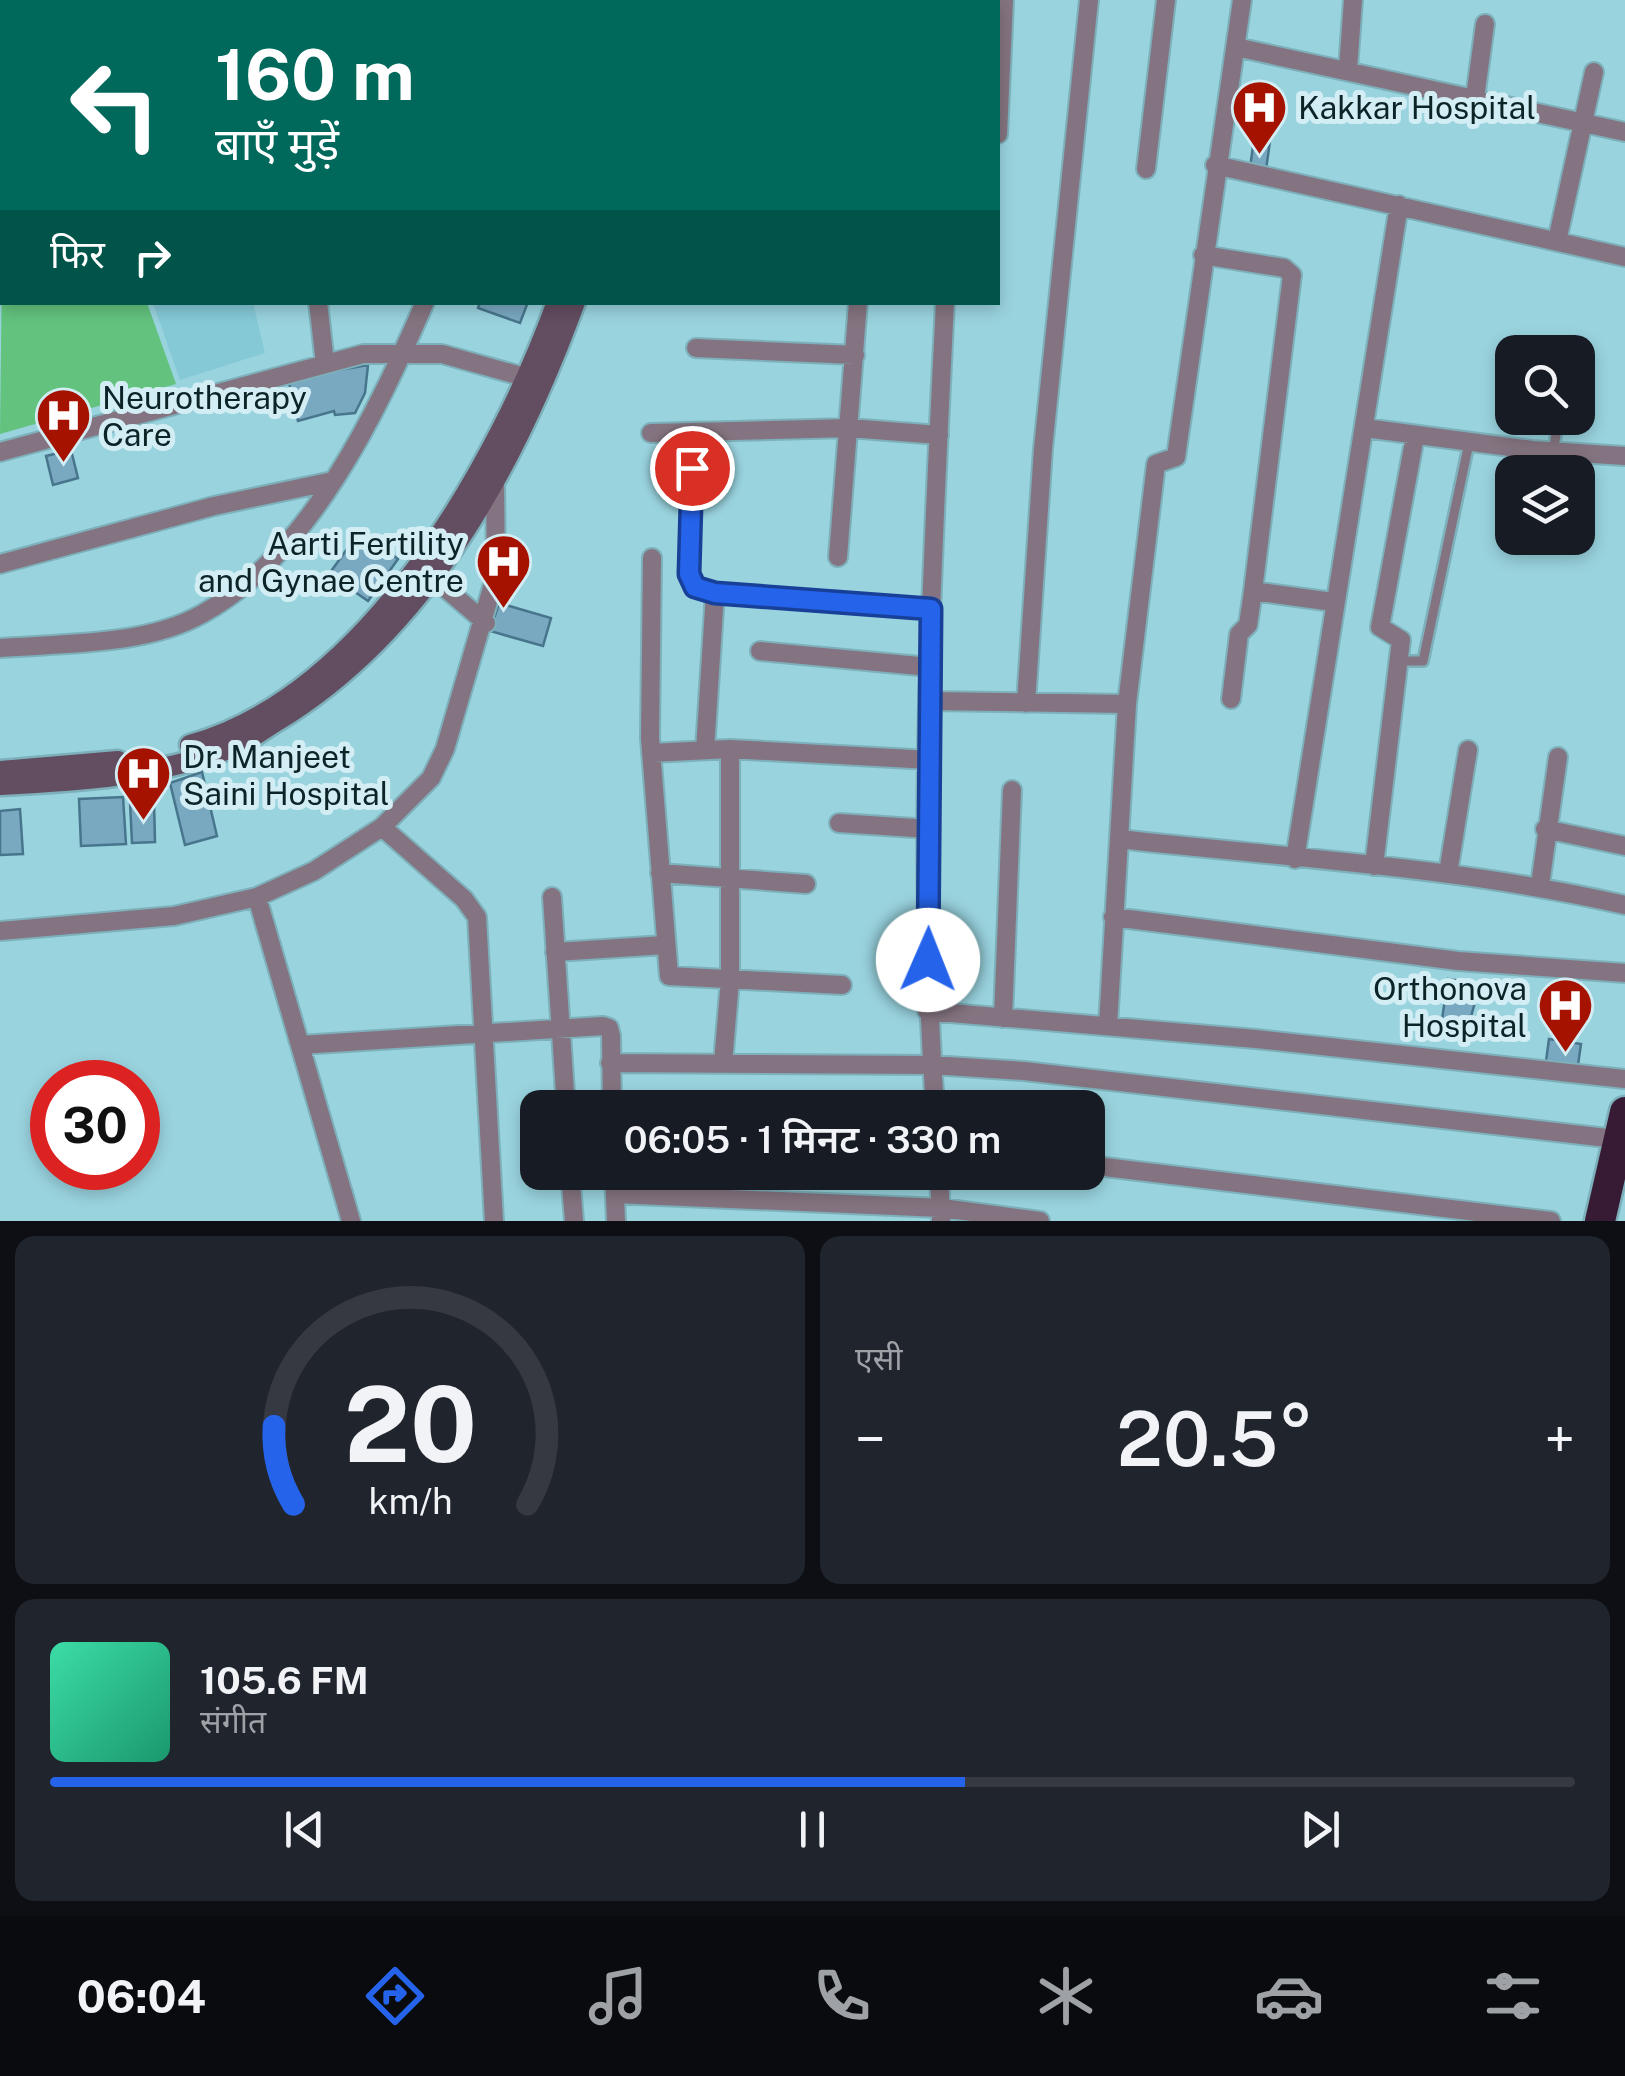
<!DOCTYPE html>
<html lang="hi">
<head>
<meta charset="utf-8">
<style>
  :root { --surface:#171b24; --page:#20242c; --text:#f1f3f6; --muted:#9ea1a6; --line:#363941; --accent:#2563eb }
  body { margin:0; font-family:"Public Sans","Noto Sans Devanagari",sans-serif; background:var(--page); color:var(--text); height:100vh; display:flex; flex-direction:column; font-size:38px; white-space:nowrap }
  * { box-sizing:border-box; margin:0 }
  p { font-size:32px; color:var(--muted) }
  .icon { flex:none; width:55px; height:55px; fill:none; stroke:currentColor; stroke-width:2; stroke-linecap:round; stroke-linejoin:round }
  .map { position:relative; height:1221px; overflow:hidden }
  .details { display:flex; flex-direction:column; gap:15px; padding:15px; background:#0d0f14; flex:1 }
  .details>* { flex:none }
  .banner { position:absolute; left:0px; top:0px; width:1000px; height:305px; box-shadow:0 5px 15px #0003; background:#00695c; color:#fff; overflow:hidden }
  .controls { position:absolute; left:1495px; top:335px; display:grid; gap:20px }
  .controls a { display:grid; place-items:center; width:100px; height:100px; border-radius:20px; background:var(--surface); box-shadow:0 5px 15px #0003; font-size:50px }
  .speed { position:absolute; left:30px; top:1060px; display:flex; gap:20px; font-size:50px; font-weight:700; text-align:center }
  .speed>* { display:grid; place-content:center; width:130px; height:130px; border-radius:50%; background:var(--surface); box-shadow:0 5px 15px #0003; line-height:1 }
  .speed .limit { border:15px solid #d22; background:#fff; color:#111 }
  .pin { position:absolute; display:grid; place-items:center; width:85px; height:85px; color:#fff; margin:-42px; border:5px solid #fff; border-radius:50%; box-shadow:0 2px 10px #0007 }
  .me { position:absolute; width:110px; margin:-55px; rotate:1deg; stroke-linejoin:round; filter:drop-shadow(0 0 8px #0008) }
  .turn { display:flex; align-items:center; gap:35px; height:210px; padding:0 50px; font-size:45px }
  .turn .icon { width:130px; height:130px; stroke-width:2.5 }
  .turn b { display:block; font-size:70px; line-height:85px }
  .then { display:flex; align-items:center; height:95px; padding:0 50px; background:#0003; gap:20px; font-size:38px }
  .big { font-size:75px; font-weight:600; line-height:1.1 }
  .details .widget { flex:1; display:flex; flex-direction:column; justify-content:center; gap:15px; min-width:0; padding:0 35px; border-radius:20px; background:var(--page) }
  .details .dial { align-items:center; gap:0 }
  .dial svg { height:260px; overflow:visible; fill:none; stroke:var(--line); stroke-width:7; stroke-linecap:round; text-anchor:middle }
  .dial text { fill:var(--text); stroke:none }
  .song { display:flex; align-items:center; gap:30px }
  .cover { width:120px; height:120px; border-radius:15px; background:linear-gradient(135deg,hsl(160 70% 55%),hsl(160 70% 35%)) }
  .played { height:10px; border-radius:5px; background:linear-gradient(90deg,var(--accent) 60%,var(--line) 60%) }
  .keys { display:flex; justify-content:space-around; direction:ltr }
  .heat { display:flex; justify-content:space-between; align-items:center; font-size:55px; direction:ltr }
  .details .tiles { flex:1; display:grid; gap:15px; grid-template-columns:1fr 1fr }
  .widget:last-child { grid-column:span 2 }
  .trip { position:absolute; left:520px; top:1090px; width:585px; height:100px; border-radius:20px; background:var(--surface); box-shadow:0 5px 15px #0003; font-weight:600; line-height:100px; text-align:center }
  .tabs { display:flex; height:160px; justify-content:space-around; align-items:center; background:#090b0e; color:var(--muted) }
  .tabs .icon { width:70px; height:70px }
  .tabs .selected { color:var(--accent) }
  .tabs b { font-size:45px; color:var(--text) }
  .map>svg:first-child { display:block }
</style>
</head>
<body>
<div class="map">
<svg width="1625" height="1221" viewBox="0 0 1625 1221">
  <rect width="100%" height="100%" fill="#99d3de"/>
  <path fill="#85c9d7" d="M153,303H253L265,353L180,380Z"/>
  <path fill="#63c37e" d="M2,263V302L147,303L176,384L0,434Z"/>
  <path fill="#79a8c1" stroke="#47758c" stroke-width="2.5" d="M1254,139L1270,141L1266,170L1250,168Z
    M480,302H528L520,323L478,308Z
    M368,365L365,393L355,413L335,415L334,411L298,421L288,379Z
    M71,450L78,478L53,485L46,456Z
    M360,531L398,559L368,601L329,574Z
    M499,603L551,618L543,646L490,631Z
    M202,772L217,836L185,845L170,783Z
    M123,797L126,844L81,846L79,799Z
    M154,801L155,842L132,843L130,802Z
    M20,809L23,854L0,855V811Z
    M1448,979L1480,984L1469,1024L1475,1025L1474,1031L1441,1026Z
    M1549,1039L1581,1044L1578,1065L1546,1061Z"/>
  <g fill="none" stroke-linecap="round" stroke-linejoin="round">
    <defs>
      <path id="lane" d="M1553,452L1559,418
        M1398,661H1423L1469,443"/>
      <path id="street" d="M22,0L24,2
        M163,0L165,2
        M471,0L472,2
        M261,2L262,0
        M822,2L823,0
        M872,2L873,0
        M1236,47L1625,132
        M1348,69L1353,0
        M1475,98L1485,24
        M0,114L2,113
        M998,134L1004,0
        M1215,165L1625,257
        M1146,169L1166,0
        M1557,241L1594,72
        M0,246L2,245
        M1203,255L1284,268L1292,275L1253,591L1248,625L1239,634L1231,699
        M318,302L325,364
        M696,348L855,355
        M1365,428L1532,450L1625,456
        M651,433L849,428L939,435
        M692,433L689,574L695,587L715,593
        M0,452L363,354H442L528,378
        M838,557L858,302
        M652,558L650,738L669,976L842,985
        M0,564L214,506L333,481
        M431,576L486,623
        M1253,591L1333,602
        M0,648C64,643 145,646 202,614C311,554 377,412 425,302
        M760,651L930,667
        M930,701L1127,704
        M1026,703L1043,449L1089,0
        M705,750L715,593L931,609
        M651,753L730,749L930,760
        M839,823L929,829
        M382,827L464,899L477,917L494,1221
        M1545,829L1625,846
        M1119,839C1288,858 1459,867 1625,905
        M1295,859L1399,205
        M1374,866L1401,640L1380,627L1415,436
        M660,873L806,884
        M1448,873L1468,750
        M1540,885L1558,757
        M257,897L351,1221
        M552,897L566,1108
        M1113,917L1458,961L1625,973
        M0,931L174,916L257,897L314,871L382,827L431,778L445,749L496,574L495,481
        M555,952L665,945
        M927,1011L1256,1039L1625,1079
        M1003,1018L1012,790
        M1108,1025L1127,704L1156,464L1176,457L1242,0
        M300,1045L603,1026L609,1028L611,1036L612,1108
        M610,1063L932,1065L1024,1071L1625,1140
        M723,1063L730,980V749
        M935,1108C916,840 932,570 945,302
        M1088,1165L1551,1221
        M570,1172L574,1221
        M614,1172L616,1221
        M939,1172L941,1221
        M615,1194L941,1208L1040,1221"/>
      <path id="secondary" d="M649,2V0
        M667,2L668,0
        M190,745C368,696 498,464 557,302
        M0,771L118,761
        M0,785C77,781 159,776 231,748C247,742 262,730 277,721C427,630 516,463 575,302"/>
      <path id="highway" d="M1600,1221L1625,1112"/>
    </defs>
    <use href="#lane" stroke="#7db0ba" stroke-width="14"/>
    <use href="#street" stroke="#7db0ba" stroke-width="22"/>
    <use href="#secondary" stroke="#7db0ba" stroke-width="25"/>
    <use href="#highway" stroke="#7db0ba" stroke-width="35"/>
    <use href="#lane" stroke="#847481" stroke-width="9"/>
    <use href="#street" stroke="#847481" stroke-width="18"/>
    <use href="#secondary" stroke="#634d60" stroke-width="20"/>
    <use href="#highway" stroke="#371a34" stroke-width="30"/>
  </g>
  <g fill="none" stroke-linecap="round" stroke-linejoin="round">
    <defs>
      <path id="route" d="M692,468L689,574L695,587L715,593L931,609L928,960"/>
    </defs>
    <use href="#route" stroke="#184099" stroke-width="25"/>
    <use href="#route" stroke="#2563eb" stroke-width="18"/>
  </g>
  <defs>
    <symbol id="hospital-pin" viewBox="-11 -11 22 30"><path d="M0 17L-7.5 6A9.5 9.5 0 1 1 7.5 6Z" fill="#a51200" stroke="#d2eef4"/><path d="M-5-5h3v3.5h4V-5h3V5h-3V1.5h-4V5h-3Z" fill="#fff"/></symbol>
  </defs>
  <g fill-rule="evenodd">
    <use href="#hospital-pin" x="1228" y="76" width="63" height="86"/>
    <use href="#hospital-pin" x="32" y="384" width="63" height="86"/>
    <use href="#hospital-pin" x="472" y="530" width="63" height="86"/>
    <use href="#hospital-pin" x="112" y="742" width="63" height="86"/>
    <use href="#hospital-pin" x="1534" y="974" width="63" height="86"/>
  </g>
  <g text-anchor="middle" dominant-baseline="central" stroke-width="10" stroke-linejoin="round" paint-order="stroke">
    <g font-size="32" fill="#0c2428" stroke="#d2eef4" text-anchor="start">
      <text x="1298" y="107">Kakkar Hospital</text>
      <text x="102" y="397">Neurotherapy<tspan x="102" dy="37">Care</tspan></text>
      <text x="464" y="543" text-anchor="end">Aarti Fertility<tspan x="464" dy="37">and Gynae Centre</tspan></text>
      <text x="183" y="756">Dr. Manjeet<tspan x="183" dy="37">Saini Hospital</tspan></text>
      <text x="1527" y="988" text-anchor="end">Orthonova<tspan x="1527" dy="37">Hospital</tspan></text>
    </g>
  </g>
</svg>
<div class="controls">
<a><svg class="icon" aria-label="search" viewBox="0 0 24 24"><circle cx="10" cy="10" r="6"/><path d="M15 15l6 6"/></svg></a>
<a><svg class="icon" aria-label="layers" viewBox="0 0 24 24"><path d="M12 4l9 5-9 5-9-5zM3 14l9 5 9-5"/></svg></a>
</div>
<div class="speed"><div class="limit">30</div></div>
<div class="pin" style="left:692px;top:468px;background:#d93025"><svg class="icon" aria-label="arrive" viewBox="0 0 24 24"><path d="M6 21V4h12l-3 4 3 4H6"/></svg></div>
<svg class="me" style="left:928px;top:960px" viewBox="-20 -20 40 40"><circle r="19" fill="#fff"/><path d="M0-13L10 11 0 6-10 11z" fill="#2563eb"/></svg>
<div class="trip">06:05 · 1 मिनट · 330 m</div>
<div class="banner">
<div class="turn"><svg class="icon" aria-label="left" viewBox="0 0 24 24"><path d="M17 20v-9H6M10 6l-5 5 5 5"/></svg><div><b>160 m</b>बाएँ मुड़ें</div></div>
<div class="then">फिर<svg class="icon" aria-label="right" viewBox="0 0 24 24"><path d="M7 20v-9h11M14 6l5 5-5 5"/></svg></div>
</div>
</div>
<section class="details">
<div class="tiles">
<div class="widget dial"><svg viewBox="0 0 100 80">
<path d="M14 69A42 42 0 1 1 86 69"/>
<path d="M14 69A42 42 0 0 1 8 45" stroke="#2563eb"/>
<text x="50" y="56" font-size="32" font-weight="700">20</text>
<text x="50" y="72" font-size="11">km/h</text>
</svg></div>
<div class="widget"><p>एसी</p>
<div class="heat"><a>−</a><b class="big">20.5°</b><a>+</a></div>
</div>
<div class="widget">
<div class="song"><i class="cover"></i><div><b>105.6 FM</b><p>संगीत</p></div></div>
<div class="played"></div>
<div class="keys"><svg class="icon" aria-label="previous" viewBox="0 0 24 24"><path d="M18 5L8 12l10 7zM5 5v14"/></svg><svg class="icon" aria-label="pause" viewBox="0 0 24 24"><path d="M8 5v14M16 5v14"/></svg><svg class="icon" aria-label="next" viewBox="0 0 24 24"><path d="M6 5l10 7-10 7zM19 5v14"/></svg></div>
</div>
</div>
</section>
<nav class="tabs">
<b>06:04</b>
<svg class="icon selected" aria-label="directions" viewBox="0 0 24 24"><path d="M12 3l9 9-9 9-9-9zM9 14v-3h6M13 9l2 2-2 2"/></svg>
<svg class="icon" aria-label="music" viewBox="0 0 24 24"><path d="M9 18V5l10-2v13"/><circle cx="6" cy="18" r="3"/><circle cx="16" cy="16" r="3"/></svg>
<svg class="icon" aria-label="phone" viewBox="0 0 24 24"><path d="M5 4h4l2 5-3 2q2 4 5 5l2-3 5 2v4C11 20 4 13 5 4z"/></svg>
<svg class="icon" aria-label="climate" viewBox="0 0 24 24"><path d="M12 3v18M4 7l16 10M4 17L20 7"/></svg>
<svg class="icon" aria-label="car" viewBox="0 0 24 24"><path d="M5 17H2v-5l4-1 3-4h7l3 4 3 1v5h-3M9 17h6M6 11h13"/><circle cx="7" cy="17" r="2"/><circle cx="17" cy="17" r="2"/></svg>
<svg class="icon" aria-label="filters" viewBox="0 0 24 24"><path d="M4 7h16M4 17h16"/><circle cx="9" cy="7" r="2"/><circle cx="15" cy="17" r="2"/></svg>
</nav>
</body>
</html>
